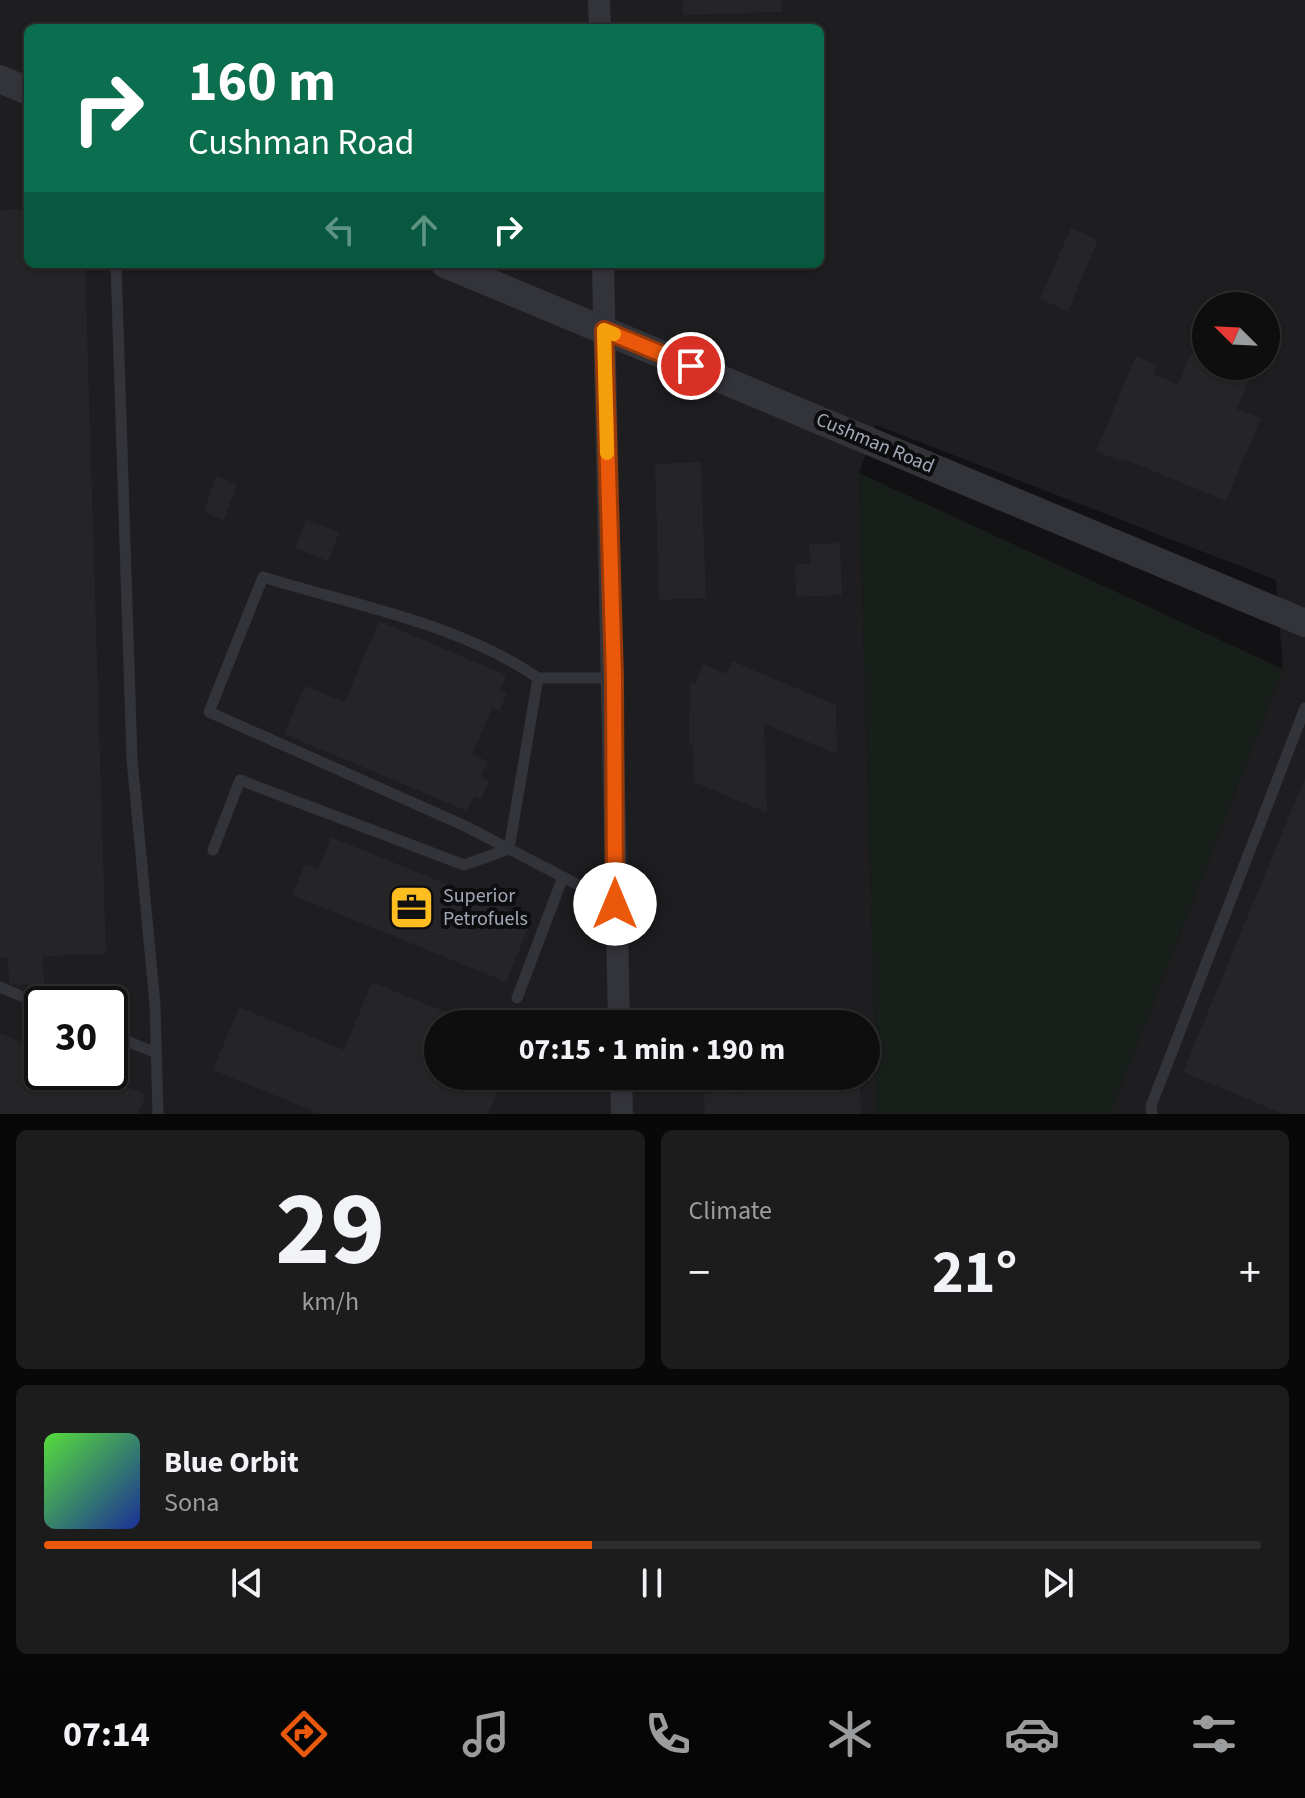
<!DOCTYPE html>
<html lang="en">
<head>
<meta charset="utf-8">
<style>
  :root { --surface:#0e0e0f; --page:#1c1c1d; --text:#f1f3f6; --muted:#9b9c9e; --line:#2e2e2f; --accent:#ea580c }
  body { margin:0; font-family:"Source Sans 3",sans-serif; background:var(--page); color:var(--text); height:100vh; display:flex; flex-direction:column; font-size:30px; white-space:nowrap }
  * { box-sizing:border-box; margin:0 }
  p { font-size:26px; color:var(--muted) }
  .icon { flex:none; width:44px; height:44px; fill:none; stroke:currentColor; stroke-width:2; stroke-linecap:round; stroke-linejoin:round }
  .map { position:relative; height:1114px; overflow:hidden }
  .drawer { display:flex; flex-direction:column; gap:16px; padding:16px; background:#080808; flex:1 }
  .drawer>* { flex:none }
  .top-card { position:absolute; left:24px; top:24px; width:800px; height:244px; border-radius:12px; box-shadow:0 2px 6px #0004,0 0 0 2px var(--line); background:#0b6e4f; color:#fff; overflow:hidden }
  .needle { width:52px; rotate:294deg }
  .controls { position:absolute; left:1192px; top:292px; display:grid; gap:16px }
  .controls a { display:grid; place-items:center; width:88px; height:88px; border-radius:50%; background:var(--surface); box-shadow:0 2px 6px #0004,0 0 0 2px var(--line); font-size:40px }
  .speed { position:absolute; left:24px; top:986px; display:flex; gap:16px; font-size:40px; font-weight:700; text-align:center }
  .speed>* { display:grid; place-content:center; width:104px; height:104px; border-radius:50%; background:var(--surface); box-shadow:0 2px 6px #0004,0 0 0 2px var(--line); line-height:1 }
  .speed .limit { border:4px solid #111; border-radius:12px; background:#fff; color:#111 }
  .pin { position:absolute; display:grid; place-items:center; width:68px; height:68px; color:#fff; margin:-34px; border:4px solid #fff; border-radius:50%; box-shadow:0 2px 8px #0007 }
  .me { position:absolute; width:88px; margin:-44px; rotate:0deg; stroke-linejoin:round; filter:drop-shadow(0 0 6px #0008) }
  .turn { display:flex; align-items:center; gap:28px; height:168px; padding:0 32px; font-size:36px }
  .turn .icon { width:104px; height:104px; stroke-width:2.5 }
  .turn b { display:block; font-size:56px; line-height:68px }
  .lanes { display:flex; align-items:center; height:76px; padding:0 32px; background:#0003; justify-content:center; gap:40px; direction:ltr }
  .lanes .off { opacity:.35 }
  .big { font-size:60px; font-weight:700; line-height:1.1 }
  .drawer .card { flex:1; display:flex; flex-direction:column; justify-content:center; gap:12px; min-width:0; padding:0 28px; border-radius:12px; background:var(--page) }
  .drawer .dial { align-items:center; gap:0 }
  .dial b { font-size:104px; line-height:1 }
  .song { display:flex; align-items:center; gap:24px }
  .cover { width:96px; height:96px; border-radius:12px; background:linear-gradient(135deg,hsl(110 70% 55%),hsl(230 70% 35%)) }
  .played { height:8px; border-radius:4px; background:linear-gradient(90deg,var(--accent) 45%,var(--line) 45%) }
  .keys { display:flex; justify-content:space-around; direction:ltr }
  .heat { display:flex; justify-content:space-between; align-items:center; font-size:44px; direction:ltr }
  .drawer .tiles { flex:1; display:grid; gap:16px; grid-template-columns:1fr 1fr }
  .card:last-child { grid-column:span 2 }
  .trip { position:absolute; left:424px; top:1010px; width:456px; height:80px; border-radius:40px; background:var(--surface); box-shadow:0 2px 6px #0004,0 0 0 2px var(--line); font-weight:700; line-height:80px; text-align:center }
  .tabs { display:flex; height:128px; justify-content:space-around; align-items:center; background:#060606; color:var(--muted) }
  .tabs .icon { width:56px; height:56px }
  .tabs .active { color:var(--accent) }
  .tabs b { font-size:36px; color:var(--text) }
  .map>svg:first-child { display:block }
</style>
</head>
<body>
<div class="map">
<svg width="1305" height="1114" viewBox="0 0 1305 1114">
  <rect width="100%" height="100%" fill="#121214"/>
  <path fill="#1e1e21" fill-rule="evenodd" d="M0,0H1305V1114H1110L1283,669L1276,580L876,425L859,473L877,1114H0ZM28,28H820V264H28ZM1206,306H1266V366H1206ZM42,1004H110V1072H42ZM438,1024H866V1076H438Z"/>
  <path fill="#181f1a" d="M859,473L1283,669L1110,1114H877Z"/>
  <path fill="#252528" d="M683,0H781L782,12L683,15Z
    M28,209V264H85L106,954L43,956L44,984L9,985L8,958H0V210Z
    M1071,228L1098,240L1068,311L1040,299Z
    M1191,353L1206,359V366H1223L1250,377L1237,409L1261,418L1226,501L1124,459L1123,462L1096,451L1136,356L1157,365L1154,374L1178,385Z
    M701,462L706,598L659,600L655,464Z
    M216,476L237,484L224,520L204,512Z
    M306,519L339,532L328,561L295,548Z
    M840,543L842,595L796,597L795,565L810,564L809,544Z
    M379,621L506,675L500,690L507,693L499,711L492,708L472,755L488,761L481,777L489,781L481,799L474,796L467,811L284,734L305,686L345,702Z
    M732,661L836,705L837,754L764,724L767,813L694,782L693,745H689L690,683L695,684L703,664L726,674Z
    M1305,778V1114H1284L1183,1072Z
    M331,837L532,919L506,982L292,895L305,864L318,869Z
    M372,982L475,1024H438V1076H504L488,1114H320L213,1070L239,1007L344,1050Z
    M0,1033L42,1051V1072H91L146,1095L138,1114H0Z
    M711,1079H732V1093H741L740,1080H750V1091L860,1087L861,1114H705L704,1094L712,1093Z"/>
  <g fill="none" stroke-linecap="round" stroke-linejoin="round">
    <path stroke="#33343a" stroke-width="11" d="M116,264L132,759L155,1004L158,1114
      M538,678C461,624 353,605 263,577L209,712L465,826L615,904
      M509,849L538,678H614
      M213,850L240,780L464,865L509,849
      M0,987L42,1005
      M517,998L563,877
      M110,1034L156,1053
      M1152,1114L1151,1106L1305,708"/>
    <path stroke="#33343a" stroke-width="22" d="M599,0L600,28
      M603,264L619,1024
      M621,1076L622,1114"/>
    <path stroke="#33343a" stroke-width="28" d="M0,79L28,91
      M445,264L1305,623"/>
  </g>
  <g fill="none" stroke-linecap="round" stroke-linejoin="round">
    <defs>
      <path id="route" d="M615,904L614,678L604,330L691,366"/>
    </defs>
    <use href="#route" stroke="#983908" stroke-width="20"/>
    <use href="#route" stroke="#ea580c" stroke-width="14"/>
    <path stroke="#f59e0b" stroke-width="14" d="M607,453L604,330L614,334"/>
  </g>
  <defs>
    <symbol id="office-square" viewBox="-11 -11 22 22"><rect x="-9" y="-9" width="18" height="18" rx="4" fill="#ffbe20" stroke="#0d0d0f"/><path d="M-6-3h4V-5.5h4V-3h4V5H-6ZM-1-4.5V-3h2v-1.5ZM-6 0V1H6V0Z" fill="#111"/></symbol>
  </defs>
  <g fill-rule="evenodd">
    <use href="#office-square" x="386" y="882" width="51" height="51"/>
  </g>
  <g text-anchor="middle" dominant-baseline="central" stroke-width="8" stroke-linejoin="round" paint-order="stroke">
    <g font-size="20" fill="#a2a8b6" stroke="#0d0d0f">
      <text transform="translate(875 443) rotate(23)">Cushman Road</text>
    </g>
    <g font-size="20" fill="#a2a8b6" stroke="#0d0d0f" text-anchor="start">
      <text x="443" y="896">Superior<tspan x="443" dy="23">Petrofuels</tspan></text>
    </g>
  </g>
</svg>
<div class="controls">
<a><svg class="needle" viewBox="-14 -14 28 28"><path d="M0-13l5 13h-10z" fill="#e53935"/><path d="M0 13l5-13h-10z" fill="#9b9c9e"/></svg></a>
</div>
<div class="speed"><div class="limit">30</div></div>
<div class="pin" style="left:691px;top:366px;background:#d93025"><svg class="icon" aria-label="arrive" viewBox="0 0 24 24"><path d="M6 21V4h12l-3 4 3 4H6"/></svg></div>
<svg class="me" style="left:615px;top:904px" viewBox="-20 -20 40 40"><circle r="19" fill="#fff"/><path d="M0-13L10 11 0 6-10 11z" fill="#ea580c"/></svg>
<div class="trip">07:15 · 1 min · 190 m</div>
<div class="top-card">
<div class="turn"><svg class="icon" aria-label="right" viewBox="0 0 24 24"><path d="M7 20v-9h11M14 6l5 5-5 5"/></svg><div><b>160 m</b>Cushman Road</div></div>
<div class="lanes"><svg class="icon off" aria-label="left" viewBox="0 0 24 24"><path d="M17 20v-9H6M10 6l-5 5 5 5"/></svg><svg class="icon off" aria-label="ahead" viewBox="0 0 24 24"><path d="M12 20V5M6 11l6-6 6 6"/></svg><svg class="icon" aria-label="right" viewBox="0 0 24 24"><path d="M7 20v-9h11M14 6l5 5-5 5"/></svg></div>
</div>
</div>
<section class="drawer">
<div class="tiles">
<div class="card dial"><b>29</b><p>km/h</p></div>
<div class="card"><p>Climate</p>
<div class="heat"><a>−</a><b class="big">21°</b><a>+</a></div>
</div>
<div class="card">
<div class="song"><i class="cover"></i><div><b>Blue Orbit</b><p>Sona</p></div></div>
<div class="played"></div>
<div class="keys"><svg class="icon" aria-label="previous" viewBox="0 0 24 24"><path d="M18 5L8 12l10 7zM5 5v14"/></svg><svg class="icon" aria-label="pause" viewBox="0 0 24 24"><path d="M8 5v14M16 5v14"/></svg><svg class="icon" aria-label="next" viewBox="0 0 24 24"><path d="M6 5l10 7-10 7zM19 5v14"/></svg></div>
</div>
</div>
</section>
<nav class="tabs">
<b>07:14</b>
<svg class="icon active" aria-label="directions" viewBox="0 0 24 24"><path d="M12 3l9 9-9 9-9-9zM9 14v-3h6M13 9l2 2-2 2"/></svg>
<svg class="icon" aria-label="music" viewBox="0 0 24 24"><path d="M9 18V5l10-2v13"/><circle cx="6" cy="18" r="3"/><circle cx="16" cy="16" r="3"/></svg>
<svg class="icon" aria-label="phone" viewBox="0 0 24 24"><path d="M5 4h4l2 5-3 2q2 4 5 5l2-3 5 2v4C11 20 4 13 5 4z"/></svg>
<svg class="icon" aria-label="climate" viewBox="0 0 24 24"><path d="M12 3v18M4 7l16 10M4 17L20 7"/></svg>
<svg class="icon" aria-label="car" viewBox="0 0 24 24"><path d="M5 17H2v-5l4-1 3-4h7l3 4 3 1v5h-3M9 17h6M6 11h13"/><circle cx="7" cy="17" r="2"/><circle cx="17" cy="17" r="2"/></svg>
<svg class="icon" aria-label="filters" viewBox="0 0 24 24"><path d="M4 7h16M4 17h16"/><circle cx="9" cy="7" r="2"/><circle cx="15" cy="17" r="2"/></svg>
</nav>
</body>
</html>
